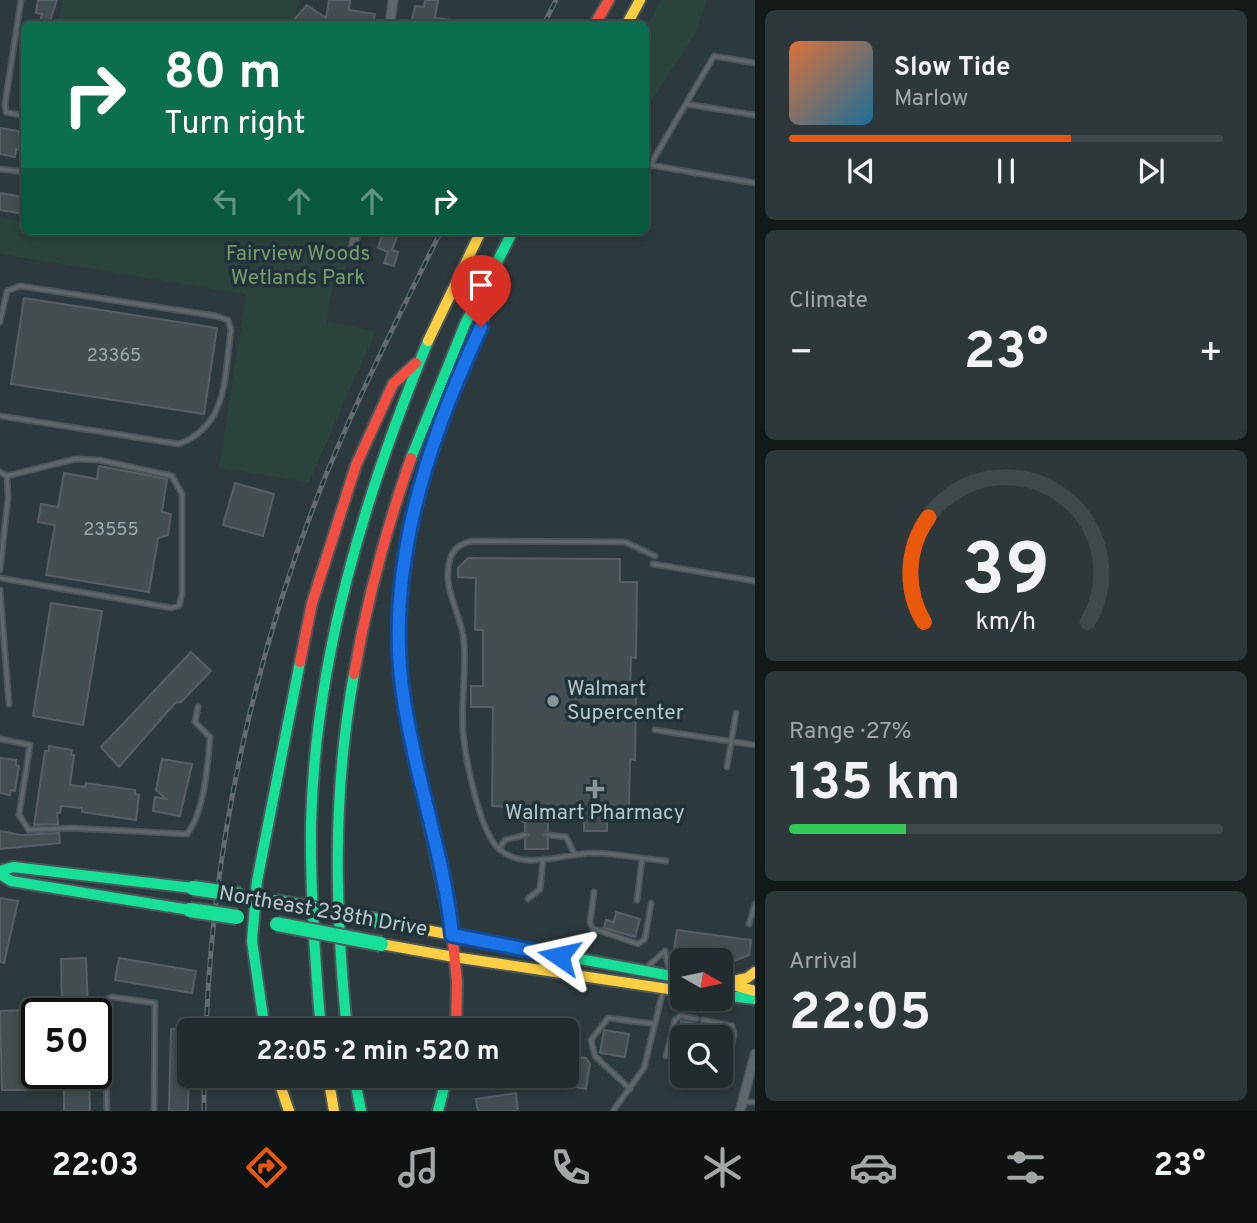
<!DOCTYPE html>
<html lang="en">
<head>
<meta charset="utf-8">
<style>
  :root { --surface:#222c2e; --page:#2e383a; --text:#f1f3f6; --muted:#a2a7aa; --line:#3f484a; --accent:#ea580c }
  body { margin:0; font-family:Overpass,sans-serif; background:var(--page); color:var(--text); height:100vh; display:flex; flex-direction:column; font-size:26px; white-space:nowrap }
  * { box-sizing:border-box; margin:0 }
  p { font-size:23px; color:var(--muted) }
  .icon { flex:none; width:38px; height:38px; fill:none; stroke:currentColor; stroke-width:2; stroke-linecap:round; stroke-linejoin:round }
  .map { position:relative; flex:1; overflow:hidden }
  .drawer { display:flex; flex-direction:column; gap:10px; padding:10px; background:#131819; width:502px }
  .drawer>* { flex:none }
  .top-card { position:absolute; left:21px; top:21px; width:628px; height:214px; border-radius:10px; box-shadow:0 4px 10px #0003,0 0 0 2px var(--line); background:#0b6e4f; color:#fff; overflow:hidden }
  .needle { width:46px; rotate:99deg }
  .buttons { position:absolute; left:670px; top:948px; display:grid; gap:14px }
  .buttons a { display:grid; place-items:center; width:63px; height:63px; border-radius:10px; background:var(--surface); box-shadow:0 4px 10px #0003,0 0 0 2px var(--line); font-size:35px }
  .speed { position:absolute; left:21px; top:998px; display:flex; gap:14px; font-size:35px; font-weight:700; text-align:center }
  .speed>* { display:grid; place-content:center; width:91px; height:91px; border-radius:50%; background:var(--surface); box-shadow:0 4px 10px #0003,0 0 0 2px var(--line); line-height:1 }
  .speed .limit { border:4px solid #111; border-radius:10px; background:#fff; color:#111 }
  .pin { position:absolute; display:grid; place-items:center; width:60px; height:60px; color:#fff; margin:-72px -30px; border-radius:50% 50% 50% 0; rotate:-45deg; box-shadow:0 0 7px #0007 }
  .pin .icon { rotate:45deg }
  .me { position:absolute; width:77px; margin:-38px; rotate:281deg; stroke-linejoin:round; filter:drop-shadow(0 0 5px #0008) }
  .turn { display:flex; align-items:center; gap:24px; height:147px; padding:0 28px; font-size:32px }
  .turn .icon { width:91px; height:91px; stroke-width:2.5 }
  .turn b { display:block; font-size:49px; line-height:60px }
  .lanes { display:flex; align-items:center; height:66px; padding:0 28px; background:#0003; justify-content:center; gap:35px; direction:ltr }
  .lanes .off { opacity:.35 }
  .big { font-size:52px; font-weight:700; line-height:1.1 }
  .drawer .tile { flex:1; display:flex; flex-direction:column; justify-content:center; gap:10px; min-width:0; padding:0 24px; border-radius:10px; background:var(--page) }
  .drawer .dial { align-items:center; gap:0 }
  .dial svg { height:182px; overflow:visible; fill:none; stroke:var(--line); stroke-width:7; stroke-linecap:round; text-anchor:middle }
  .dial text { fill:var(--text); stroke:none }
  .song { display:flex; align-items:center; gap:21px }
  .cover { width:84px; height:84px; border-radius:10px; background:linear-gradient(135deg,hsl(20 70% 55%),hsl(200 70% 35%)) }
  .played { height:7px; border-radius:4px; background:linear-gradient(90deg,var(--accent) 65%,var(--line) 65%) }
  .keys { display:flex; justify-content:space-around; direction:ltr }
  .heat { display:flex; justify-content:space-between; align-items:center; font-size:38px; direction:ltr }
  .charge { height:10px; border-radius:5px; background:linear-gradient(90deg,#34c759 27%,var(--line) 0) }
  .trip { position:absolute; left:177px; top:1018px; width:402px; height:70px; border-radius:10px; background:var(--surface); box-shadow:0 4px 10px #0003,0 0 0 2px var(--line); font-weight:700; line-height:70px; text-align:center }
  .dock { display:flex; height:112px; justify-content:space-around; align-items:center; background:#0e1212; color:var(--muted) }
  .dock .icon { width:49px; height:49px }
  .dock .selected { color:var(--accent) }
  .dock b { font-size:32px; color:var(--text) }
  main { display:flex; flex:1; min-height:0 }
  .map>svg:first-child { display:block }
</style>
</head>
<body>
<main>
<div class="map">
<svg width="755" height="1111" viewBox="0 0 755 1111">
  <rect width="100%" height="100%" fill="#2d3a3d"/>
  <path fill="#2a433d" d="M62,0H298L294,24H58Z
    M661,0H707L694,36L646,109V27Z
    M0,218L24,222V231H352L344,277L334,276L327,322L376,331L309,482L219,468L246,294L0,254Z"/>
  <path fill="#424e50" stroke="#566064" stroke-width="2" d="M38,0H57L49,24L40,22L42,14L36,13Z
    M329,0H350L349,10L375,14L373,24H290L307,5L326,18Z
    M425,0H438L435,18L451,20V24H411L415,6L424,7Z
    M0,128L19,131L21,150L16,149L15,157L0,154Z
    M0,193L24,197V214L0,210Z
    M383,231H399L392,250L398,252L394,266L384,263L388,252L378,248Z
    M24,298L217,328L204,414L11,384Z
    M99,466L167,479L162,512L171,514L168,535L158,538L149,592L46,575L55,525L38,522L41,504L58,507L64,473L97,479Z
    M235,483L274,494L263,536L223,525Z
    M468,558L620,559V582H637L636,658L631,657L630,694L636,695L635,760L630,759L629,808H607V831H584V808H548V831L544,835L548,839V849H525V839L529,835L525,831V822L520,821V807L492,806L493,707H471V686H483V630H475L476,578L458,577V568Z
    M51,603L102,611L83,725L33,716Z
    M191,652L211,671L181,702L175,703L119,767L101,747Z
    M49,746L72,750L71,755H74L70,785L85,787L86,783L135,790V794L139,795L136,820L82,812V808L61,806L60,813H57L58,824L34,825L45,751H49Z
    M0,758L16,760V765L19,766L15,791L11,790L10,795L0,793Z
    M162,759L192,764L180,816L153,811L155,797L166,799L156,790Z
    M0,831L21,835L59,833L60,843L0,849Z
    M0,898L18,901L4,963L0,962Z
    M616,912L640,919L635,937L604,928L606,920L614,922Z
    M677,930L751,940L749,955L721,966V961L673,958Z
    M86,958L88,1013H62L61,959Z
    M119,958L196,971L192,993L115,980Z
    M25,1010L28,1090H2L0,1011Z
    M681,1021L718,1028L716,1038L678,1037Z
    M171,1029H189L188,1111H169Z
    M604,1030L629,1034L625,1057L600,1053Z
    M567,1055L586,1058L590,1064L586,1089L576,1087L577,1082L567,1080Z
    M64,1073H89L90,1111H64Z
    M516,1093L518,1111H478L476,1099Z"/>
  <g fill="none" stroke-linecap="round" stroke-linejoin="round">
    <defs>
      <path id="lane" d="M21,0L5,104L6,112L24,116
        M755,63L714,56L650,165L755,183
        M686,104L755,115
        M0,169L24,172
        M0,322L7,291L20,286L216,316L228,320L231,330C224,376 229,425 179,444L0,416
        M0,472L7,476L8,498L0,570
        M655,556L625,542L473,541C462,543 453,548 450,559C441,589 462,614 464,642C466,672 461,703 463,733C466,760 479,831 499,849C523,871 563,854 592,853C616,853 642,859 666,861
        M653,564L755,581
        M0,578L172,608L179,606L182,594V494L172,476L99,460L75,459L7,476
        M0,590L9,704
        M655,730L755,745
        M0,739L30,745L19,815L29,830L71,828L187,834C204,813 208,764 210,737L195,722L198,707
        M727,767L736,713
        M548,835L566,837L575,855
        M499,849L505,840L525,835
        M594,892L590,922L592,928L638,944L645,939L651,903
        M528,899L540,889L543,859
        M637,900L642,859
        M749,924L755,904
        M665,951L669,969L675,974
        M646,968L665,951
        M703,1020L732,1026L734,1035L727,1066
        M666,1056L675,1020L680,1016L696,1019
        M630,1089L595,1056L591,1040L608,1018L655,1024
        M744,1102H755
        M107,1111L104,1010L105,1000L112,997L155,1003L154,1111
        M613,1111L644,1068L663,991"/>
      <path id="street" d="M390,24L393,0
        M353,251L356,231
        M740,1111L755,1054"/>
      <path id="fast" d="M411,458L465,324L513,231
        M406,714C389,610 410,509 446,411C456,382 472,356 481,327C485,313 486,299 489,285
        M0,871L13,867L193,888
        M0,874L11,881L190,910
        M452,935L682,978
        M721,995L755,999
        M265,1031L252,941L257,881L300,662
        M321,1031C315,962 310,894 311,824C315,657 365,494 428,341
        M347,1031C335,908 332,796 354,674
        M354,1076L361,1111
        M438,1111L447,1076"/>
      <path id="slow" d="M627,24L640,0
        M428,341L481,231
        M379,921L452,935
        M381,944L454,957
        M454,957L682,991
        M721,982L755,991
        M729,982L747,978L755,972
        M277,1076L289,1111
        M328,1076L334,1111"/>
      <path id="jam" d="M595,24L609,0
        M300,662L312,603L356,465L393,384L416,363
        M354,674C367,600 386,529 411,458
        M406,714L452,933L457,982L456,1031"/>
    </defs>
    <use href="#lane" stroke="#4b5659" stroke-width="7"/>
    <use href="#street" stroke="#4b5659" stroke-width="11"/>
    <use href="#fast" stroke="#4b5659" stroke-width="14"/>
    <use href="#slow" stroke="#4b5659" stroke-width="14"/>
    <use href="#jam" stroke="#4b5659" stroke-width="14"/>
    <use href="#lane" stroke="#5e676a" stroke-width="3.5"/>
    <use href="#street" stroke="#5e676a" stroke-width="8"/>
    <use href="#fast" stroke="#16e098" stroke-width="10"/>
    <use href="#slow" stroke="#ffcf43" stroke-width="10"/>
    <use href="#jam" stroke="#f24e42" stroke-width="10"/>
    <defs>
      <path id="rail" d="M544,24L556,0
        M206,1031C213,841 255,651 326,475C360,392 401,312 441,231
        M204,1111V1076"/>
    </defs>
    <use href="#rail" stroke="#626b6e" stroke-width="5"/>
    <use href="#rail" stroke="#203338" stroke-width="2.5" stroke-dasharray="8" stroke-linecap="butt"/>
    <defs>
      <path id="fast-bridge" d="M193,888L240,895
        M276,902L379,921
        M190,910L237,917
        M277,924L381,944"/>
    </defs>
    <use href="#fast-bridge" stroke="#4d585b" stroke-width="18" stroke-linecap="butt"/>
    <use href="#fast-bridge" stroke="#16e098" stroke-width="14"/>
  </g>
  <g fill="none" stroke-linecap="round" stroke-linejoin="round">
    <defs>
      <path id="route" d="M481,327C427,442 383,573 404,701C416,780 444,856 452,935L559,956"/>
    </defs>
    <use href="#route" stroke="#114b97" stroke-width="18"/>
    <use href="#route" stroke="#1a73e8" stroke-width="12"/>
  </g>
  <g fill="#88969a" stroke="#203338" stroke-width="2.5">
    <circle cx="553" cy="701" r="7"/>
    <path d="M591.5 778.5h7v7h7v7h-7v7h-7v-7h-7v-7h7z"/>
  </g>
  <g text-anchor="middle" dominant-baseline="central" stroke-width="7" stroke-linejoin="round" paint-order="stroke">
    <g font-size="18" fill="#9baaad">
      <text x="114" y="356">23365</text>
      <text x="111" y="530">23555</text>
    </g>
    <g font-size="21" fill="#779d70" stroke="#203338">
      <text x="298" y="254">Fairview Woods<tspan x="298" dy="24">Wetlands Park</tspan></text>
    </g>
    <g font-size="21" fill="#b9c8cc" stroke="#203338" text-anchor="start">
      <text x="567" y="689">Walmart<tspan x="567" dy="24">Supercenter</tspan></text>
      <text x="595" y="813" text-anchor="middle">Walmart Pharmacy</text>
    </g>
    <g font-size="21" fill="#b9c8cc" stroke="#203338">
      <text transform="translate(323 912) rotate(10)">Northeast 238th Drive</text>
    </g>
  </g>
</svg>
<div class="buttons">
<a><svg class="needle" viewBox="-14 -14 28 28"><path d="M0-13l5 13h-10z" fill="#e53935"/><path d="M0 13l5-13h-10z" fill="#a2a7aa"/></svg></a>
<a><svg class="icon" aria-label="search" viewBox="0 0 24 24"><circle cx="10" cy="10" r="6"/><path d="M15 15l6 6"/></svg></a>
</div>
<div class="speed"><div class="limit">50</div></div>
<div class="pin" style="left:481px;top:327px;background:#d93025"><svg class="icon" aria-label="arrive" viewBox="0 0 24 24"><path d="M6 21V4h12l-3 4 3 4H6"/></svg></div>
<svg class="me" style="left:559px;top:956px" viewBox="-20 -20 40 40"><path d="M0-17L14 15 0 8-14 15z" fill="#1a73e8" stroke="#fff" stroke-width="4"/></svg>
<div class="trip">22:05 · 2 min · 520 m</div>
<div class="top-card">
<div class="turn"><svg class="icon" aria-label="right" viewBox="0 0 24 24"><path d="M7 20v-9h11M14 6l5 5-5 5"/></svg><div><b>80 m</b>Turn right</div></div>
<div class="lanes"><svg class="icon off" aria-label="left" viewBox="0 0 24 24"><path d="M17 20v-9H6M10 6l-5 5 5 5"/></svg><svg class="icon off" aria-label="ahead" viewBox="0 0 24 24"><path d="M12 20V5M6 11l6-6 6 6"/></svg><svg class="icon off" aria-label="ahead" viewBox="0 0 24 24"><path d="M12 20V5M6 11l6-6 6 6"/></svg><svg class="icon" aria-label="right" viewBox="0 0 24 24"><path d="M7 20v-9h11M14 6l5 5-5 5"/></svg></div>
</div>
</div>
<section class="drawer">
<div class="tile">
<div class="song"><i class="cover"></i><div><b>Slow Tide</b><p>Marlow</p></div></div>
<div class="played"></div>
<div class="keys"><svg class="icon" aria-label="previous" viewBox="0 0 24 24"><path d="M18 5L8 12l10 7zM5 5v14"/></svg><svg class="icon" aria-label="pause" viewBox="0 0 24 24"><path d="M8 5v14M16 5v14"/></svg><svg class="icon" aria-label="next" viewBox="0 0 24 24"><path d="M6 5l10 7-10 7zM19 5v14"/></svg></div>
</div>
<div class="tile"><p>Climate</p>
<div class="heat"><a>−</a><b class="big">23°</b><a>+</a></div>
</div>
<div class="tile dial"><svg viewBox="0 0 100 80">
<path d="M14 69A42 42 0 1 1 86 69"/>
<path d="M14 69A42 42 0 0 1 16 23" stroke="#ea580c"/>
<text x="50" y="56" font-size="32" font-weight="700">39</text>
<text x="50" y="72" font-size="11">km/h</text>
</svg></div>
<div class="tile"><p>Range · 27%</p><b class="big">135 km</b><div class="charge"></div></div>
<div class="tile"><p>Arrival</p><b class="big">22:05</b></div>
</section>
</main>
<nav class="dock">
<b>22:03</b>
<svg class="icon selected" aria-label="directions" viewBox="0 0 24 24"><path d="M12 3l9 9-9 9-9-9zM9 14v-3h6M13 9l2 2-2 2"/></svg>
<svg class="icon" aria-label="music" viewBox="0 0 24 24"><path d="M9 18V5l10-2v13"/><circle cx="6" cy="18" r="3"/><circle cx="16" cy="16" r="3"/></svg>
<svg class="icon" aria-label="phone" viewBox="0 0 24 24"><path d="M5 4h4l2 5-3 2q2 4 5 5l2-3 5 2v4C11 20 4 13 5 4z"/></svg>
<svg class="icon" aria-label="climate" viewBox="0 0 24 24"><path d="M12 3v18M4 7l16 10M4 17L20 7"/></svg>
<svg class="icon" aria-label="car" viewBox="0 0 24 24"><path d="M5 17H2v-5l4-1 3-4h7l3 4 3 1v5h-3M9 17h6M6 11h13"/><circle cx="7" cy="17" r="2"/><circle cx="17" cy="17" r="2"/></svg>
<svg class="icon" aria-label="filters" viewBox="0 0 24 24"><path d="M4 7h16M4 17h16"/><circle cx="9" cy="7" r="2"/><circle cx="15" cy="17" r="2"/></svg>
<b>23°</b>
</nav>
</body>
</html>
